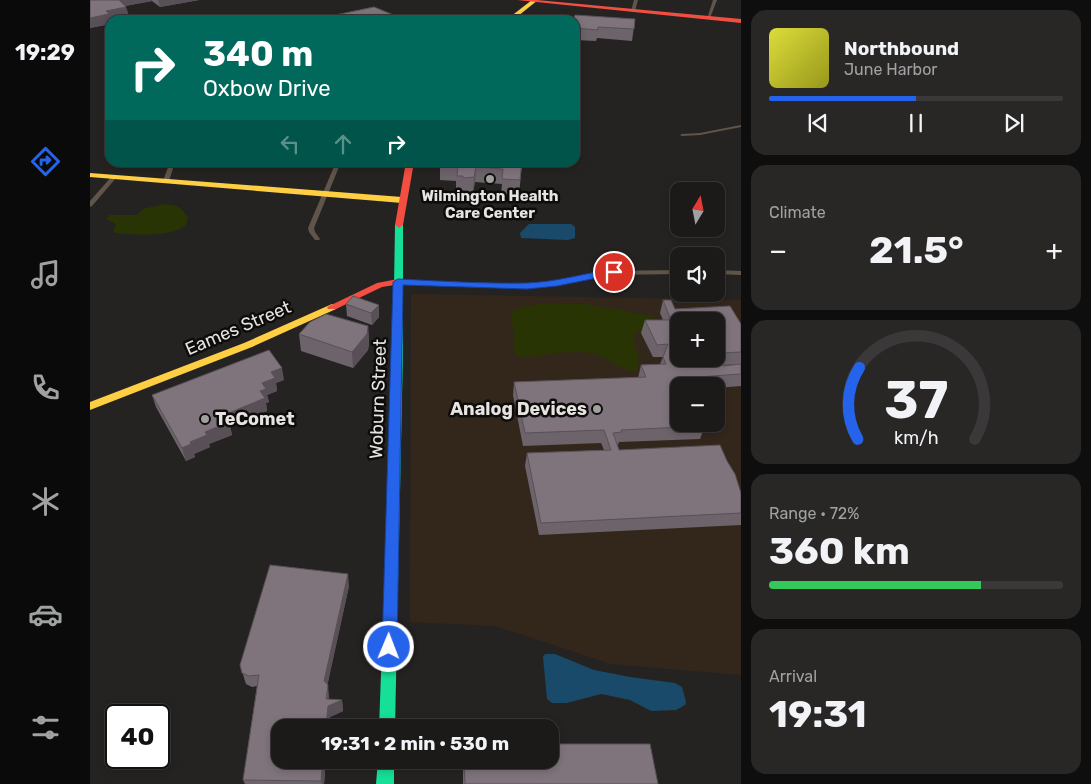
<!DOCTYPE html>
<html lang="en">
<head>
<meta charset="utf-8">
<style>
  :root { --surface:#1c1a19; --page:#292726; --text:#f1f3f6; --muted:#a0a1a2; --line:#3a3838; --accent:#2563eb }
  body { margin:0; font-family:Rubik,sans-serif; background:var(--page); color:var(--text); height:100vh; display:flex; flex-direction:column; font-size:19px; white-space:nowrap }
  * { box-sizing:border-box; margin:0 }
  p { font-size:16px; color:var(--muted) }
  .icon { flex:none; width:28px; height:28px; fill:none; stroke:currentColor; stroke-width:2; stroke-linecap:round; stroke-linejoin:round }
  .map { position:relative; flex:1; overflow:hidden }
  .panel { display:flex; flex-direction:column; gap:10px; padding:10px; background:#0f0e0e; width:350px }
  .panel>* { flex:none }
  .hud { position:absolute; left:15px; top:15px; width:475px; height:152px; border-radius:15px; box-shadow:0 2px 8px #0003,0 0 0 1px var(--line); background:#00695c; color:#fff; overflow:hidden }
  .needle { width:32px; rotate:10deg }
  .tools { position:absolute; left:580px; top:182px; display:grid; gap:10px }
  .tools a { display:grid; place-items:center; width:55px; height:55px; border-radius:10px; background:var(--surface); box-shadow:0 2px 8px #0003,0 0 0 1px var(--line); font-size:25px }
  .speed { position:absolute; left:15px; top:704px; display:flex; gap:10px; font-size:25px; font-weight:700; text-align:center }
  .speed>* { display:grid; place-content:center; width:65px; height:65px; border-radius:50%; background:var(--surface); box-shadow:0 2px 8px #0003,0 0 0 1px var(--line); line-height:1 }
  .speed .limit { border:2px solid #111; border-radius:8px; background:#fff; color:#111 }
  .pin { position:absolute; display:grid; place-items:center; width:42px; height:42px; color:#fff; margin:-21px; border:2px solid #fff; border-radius:50%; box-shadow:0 1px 5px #0007 }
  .me { position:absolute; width:55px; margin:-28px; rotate:1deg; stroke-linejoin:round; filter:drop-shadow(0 0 4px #0008) }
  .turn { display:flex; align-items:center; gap:18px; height:105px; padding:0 15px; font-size:22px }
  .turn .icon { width:65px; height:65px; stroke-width:2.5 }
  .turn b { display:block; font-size:35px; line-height:42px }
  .lanes { display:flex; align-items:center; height:48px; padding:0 15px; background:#0003; justify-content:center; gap:25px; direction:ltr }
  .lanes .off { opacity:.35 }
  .big { font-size:38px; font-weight:700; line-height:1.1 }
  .panel .card { flex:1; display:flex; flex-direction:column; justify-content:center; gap:8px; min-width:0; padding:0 18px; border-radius:15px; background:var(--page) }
  .panel .dial { align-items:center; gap:0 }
  .dial svg { height:130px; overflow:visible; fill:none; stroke:var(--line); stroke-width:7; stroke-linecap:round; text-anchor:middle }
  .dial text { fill:var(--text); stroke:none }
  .song { display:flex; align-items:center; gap:15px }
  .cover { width:60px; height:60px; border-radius:8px; background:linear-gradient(135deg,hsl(60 70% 55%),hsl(60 70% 35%)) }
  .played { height:5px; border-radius:2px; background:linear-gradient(90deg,var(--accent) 50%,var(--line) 50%) }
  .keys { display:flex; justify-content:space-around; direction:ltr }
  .heat { display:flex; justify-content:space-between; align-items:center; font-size:28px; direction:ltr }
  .charge { height:8px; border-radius:4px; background:linear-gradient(90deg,#34c759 72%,var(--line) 0) }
  .trip { position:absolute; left:181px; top:719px; width:288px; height:50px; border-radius:15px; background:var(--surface); box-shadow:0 2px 8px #0003,0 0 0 1px var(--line); font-weight:700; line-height:50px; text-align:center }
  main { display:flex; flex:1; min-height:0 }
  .dock { display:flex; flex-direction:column; width:90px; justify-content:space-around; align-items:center; background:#0b0a0a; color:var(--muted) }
  .dock .icon { width:35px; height:35px }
  .dock .on { color:var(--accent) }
  .dock b { font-size:22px; color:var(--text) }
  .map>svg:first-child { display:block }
</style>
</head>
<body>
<main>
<nav class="dock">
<b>19:29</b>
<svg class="icon on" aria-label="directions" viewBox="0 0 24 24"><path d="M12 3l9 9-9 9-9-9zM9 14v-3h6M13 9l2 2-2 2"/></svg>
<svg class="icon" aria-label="music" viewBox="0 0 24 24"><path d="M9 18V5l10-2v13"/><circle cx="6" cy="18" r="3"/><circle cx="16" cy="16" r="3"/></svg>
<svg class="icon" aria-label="phone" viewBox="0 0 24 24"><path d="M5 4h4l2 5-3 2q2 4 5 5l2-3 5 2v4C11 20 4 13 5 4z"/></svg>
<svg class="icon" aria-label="climate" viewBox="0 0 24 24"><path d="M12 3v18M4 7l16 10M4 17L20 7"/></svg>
<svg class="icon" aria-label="car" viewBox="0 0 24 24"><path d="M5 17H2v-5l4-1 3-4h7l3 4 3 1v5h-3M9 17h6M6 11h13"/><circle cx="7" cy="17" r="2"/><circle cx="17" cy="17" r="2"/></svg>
<svg class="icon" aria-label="filters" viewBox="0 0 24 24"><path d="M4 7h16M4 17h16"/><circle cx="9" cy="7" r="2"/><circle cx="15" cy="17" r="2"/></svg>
</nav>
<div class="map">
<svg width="651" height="784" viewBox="0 0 651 784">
  <rect width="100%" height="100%" fill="#252321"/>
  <path fill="#33271c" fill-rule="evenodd" d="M321,294L651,300V675L521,664L406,626L320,622ZM589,321H626V359H589ZM589,386H626V424H589Z"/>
  <path fill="#283404" d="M74,204C89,205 89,206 98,217C97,221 97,225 93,227C79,237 42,235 26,233L23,232L26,224L16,219L20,215H47L53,209Z
    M455,303L495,304L562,316L567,328L546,332C539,345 555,357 546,371C530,373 519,356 500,353C478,350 456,355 434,357L426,356L423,349C428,339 420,326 422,312L432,307Z"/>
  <path fill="#194a69" d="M439,224H481L485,227V238L478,240L431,238L430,233Z
    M455,654H465L504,670L540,677L585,683L592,687L596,702L595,705L586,710L561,711L540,700L511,694L477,703H462L457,699L453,657Z"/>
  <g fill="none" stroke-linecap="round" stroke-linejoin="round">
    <path fill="#60554a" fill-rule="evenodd" d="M544,0H548L545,11L543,12L541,11Z
      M623,0H627L620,18L617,19Z
      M651,125V127L610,135L592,136L590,135L592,134L610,133Z
      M80,162H85L79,181L74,182L73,181Z
      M246,162H251L224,228L225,232L230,239L229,240H225L219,232L218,228Z
      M24,175L27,177L26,178L2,206L0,207V201L22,176Z
      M589,270V274L517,275L467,285L437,288L308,284L305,282L308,280L437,284L467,281L517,271Z
      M626,270L651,271V275L626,274Z"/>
    <path fill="#16e098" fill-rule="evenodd" d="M309,222L313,225V350L305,728H289L303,350L305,225Z
      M288,760H304V784H286Z"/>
    <path fill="#ffcf43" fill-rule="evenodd" d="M442,0H448L423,20H416Z
      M0,173L312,197L316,200L312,203L0,177Z
      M242,304L246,305L247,307L246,309L162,347L0,410V402L154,343Z"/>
    <path fill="#f24e42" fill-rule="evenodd" d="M427,0H447L651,19V23Z
      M316,162H324L313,225L309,228L305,225Z
      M308,279L311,280L313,282L311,284L292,287L246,309H238L237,307L287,283Z"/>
  </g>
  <path fill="#6d636b" d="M0,0H109L70,7L62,1L35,6L39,16L20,20V24L0,28Z
    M545,19L542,41L507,38L506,41L485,40V20Z
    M432,162L429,196L411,194L412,184L385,182L383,192L372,193V191H366V181L350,180V165Z
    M573,300L585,309L651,324V364L632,365L651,364V386L626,388V386H589L615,426L610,439L529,442L528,445H527L529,450L637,461L651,493V525L449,535L435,466L437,453L514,450L511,443L433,446L423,395L424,382L548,378L551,365L570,364L573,357H563L551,333L555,320H573L570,313Z
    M256,304L289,305V317L282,325L257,316Z
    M278,326L279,343L278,350L263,368L211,351L209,334Z
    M194,380L186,383L187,391L177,395L179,402L176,403L177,411L140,426L142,435L119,444L120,447L104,454L105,457L96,461L66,407L62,395Z
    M259,586L237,685L239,699L252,700L253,711L240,717L239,728H190L236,760L234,784H155L153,780L167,686L162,687L156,684L150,665Z
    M373,760H460L568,784H373Z"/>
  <path fill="#595057" d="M28,0H62V1L29,7Z
    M68,0H109L70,7Z
    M36,7L39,16L20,20V24L0,28V18L16,11Z
    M386,167L385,182L383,192L384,177Z
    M289,305V317L282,325L281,313Z
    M278,326L279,343L278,350L263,368L262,352Z
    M192,368L194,380L186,383L187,391L177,395L179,402L176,403L177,411L140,426L142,435L119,444L120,447L104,454L105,457L96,461L92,448L100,442L115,432L134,415L170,391L172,383L181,372Z
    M258,574L259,586L236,692L234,681Z
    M238,685L239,696V705L252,700L253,711L240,717L239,728H236Z
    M233,760H236L234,784H232L231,781Z"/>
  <path fill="#7f737c" stroke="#595057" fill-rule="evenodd" d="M0,0H29L36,7L16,11L19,14L0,18Z
    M284,7L316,20L226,19Z
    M485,15L545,19L544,29L508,27V30L485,28V20H483Z
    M351,162H432L430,180L412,179L413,169L386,167L384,177L373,178V176H367L368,166L350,165Z
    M263,296L289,305L281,313L256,304Z
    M573,300H581L585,309L640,306L651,324V352L631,353L633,366L651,364V374L593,378L597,386H589V424H613L615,426L531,430L532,432L523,433L529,450L630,445L637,461L645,474L651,493V513L451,523L437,453L521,450L514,430L435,433L424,382L556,377L551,365L576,364L573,357L578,344L567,345L555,320H581ZM589,321H626V359H589Z
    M236,314L278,326L277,334L262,352L209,334L220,322Z
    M179,350L192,368L181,372L185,378L172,383L176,389L170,391L175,398L134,415L139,422L115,432L117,435L100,442L101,444L92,448L62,395Z
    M180,565L258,574L234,681L238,685L236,699L252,700L238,706L236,728H190V760H233L231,781L153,780L169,675L159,676L152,673L150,665Z
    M460,744H560L568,784H375L374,760H460Z"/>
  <path fill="#2563eb" stroke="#184099" d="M524,269L527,270V274L467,286L437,289L313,285L307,647L305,652L299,654L294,652L292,647L303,282L308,279C351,281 394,284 437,283C467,282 495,273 524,269Z"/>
  <g fill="#a2a09e" stroke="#0e0c0b" stroke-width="2">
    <circle cx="400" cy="179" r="5"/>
    <circle cx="507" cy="409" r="5"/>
    <circle cx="115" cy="419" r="5"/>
  </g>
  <g text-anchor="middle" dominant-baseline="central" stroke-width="5" stroke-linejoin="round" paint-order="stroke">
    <g font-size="15" font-weight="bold" fill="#e6e3e1" stroke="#0e0c0b">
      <text x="400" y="196">Wilmington Health<tspan x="400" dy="17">Care Center</tspan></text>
    </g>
    <g font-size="18" fill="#e6e3e1" stroke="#0e0c0b">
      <text transform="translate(148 328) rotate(-23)">Eames Street</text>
      <text transform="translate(288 399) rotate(-88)">Woburn Street</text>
    </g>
    <g font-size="18" font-weight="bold" fill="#e6e3e1" stroke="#0e0c0b" text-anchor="end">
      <text x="497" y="409">Analog Devices</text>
      <text x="125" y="419" text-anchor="start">TeComet</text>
    </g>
  </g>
</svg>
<div class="tools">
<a><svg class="needle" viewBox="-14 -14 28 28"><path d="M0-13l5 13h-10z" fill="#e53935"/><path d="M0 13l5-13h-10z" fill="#a0a1a2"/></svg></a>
<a><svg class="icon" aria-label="sound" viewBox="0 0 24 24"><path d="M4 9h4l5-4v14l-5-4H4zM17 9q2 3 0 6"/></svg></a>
<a>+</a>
<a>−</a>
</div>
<div class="speed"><div class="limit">40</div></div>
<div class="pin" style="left:524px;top:272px;background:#d93025"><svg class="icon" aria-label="arrive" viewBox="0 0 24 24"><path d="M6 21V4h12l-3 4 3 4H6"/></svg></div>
<svg class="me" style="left:299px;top:647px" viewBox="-20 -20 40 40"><circle r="17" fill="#2563eb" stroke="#fff" stroke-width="3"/><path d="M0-11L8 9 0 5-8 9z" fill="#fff"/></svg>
<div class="trip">19:31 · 2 min · 530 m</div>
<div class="hud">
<div class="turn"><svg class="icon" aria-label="right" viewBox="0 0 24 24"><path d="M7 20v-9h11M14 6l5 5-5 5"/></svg><div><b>340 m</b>Oxbow Drive</div></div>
<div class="lanes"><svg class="icon off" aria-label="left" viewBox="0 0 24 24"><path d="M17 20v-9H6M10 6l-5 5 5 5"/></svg><svg class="icon off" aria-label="ahead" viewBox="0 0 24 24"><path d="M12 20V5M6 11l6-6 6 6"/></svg><svg class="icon" aria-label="right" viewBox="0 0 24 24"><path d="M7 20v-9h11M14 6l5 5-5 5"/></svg></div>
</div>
</div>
<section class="panel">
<div class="card">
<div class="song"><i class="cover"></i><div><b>Northbound</b><p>June Harbor</p></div></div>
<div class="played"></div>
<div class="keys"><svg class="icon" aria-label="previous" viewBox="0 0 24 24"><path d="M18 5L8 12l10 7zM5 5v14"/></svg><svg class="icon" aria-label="pause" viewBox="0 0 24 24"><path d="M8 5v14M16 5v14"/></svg><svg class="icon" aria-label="next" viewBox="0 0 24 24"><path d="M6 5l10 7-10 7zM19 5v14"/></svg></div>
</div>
<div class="card"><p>Climate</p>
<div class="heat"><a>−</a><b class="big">21.5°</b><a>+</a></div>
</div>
<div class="card dial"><svg viewBox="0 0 100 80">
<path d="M14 69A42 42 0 1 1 86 69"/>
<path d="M14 69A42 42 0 0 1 15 25" stroke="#2563eb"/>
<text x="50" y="56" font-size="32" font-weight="700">37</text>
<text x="50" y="72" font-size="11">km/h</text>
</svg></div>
<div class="card"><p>Range · 72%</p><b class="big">360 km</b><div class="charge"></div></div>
<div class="card"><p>Arrival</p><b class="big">19:31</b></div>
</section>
</main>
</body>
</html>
